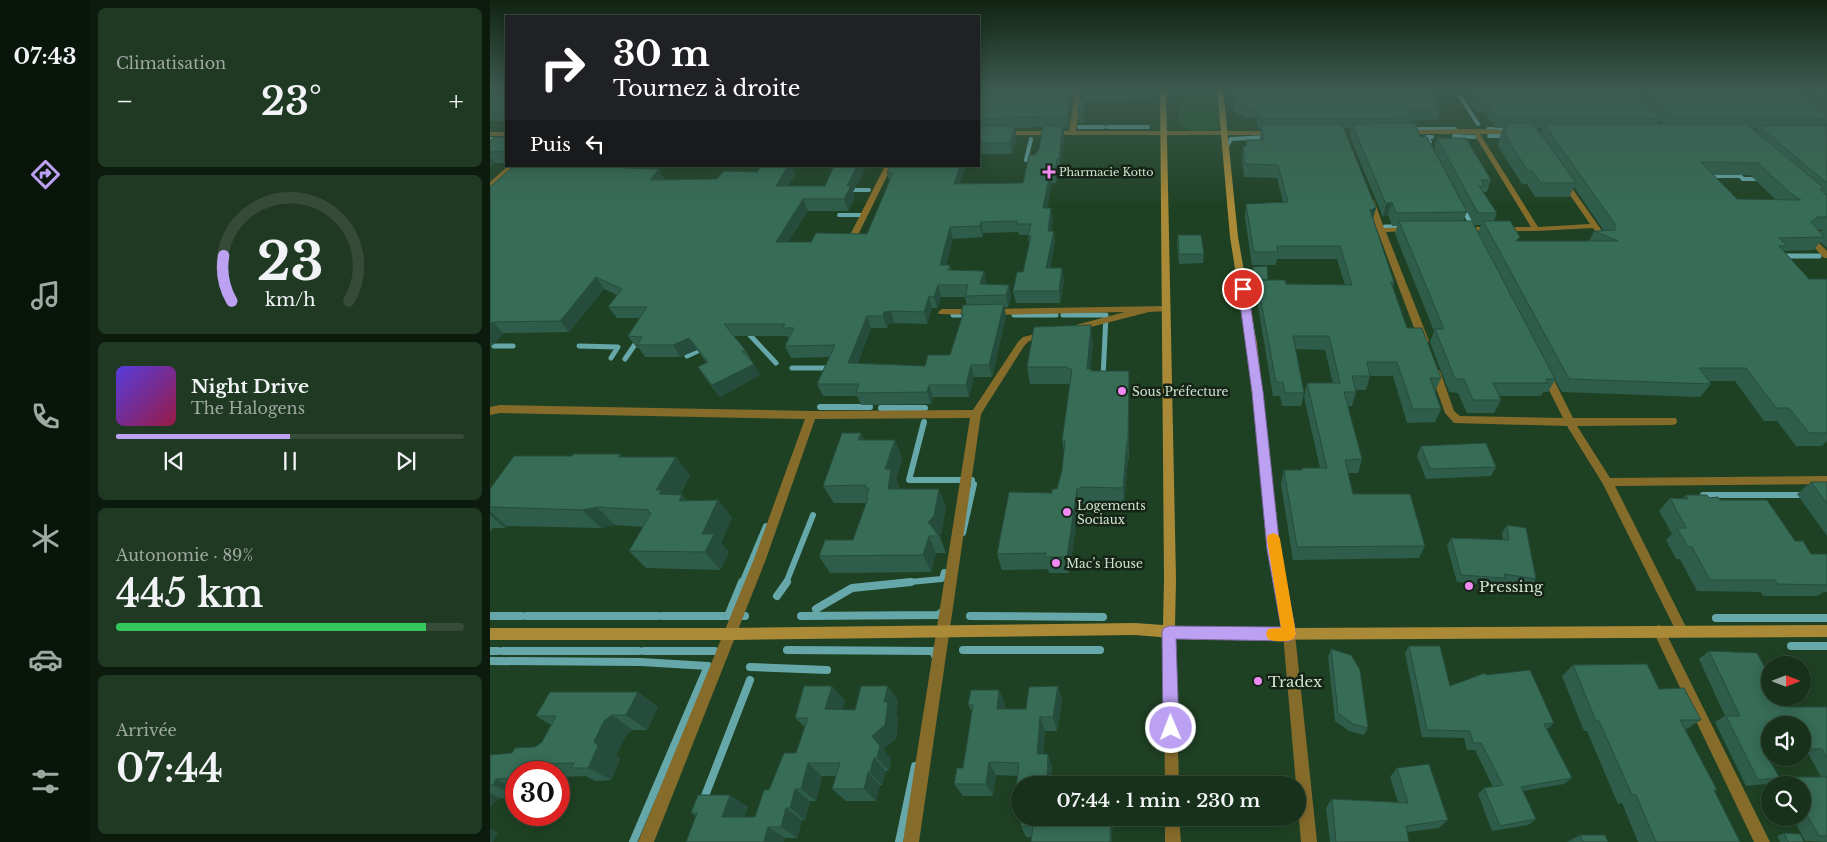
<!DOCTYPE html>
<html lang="fr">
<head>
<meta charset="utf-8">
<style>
  :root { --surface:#17311a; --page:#203923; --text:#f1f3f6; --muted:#9ea9a2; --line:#364c39; --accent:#bca0f2 }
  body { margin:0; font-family:"Libre Baskerville",serif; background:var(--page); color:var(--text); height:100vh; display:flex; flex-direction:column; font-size:19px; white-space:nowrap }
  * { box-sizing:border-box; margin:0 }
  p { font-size:16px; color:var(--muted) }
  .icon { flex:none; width:28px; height:28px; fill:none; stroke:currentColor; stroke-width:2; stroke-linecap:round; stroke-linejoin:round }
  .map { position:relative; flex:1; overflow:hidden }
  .side { display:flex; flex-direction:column; gap:8px; padding:8px; background:#0d1b0e; width:400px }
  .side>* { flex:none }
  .top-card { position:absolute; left:15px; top:15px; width:475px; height:152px; border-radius:0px; box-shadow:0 2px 12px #0003,0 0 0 1px var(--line); background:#202124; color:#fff; overflow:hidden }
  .needle { width:32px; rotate:90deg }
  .tools { position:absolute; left:1271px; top:656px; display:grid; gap:10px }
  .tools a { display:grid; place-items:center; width:50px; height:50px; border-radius:50%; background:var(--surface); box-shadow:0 2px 12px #0003,0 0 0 1px var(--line); font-size:25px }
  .speed { position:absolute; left:15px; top:761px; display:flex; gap:10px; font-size:25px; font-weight:700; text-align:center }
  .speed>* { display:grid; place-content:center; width:65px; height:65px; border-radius:50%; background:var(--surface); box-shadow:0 2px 12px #0003,0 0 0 1px var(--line); line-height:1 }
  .speed .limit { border:8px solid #d22; background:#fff; color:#111 }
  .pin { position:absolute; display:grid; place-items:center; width:42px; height:42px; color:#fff; margin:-21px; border:2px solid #fff; border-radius:50%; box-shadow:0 1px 5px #0007 }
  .me { position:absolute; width:55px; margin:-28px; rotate:359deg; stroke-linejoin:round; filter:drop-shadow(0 0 4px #0008) }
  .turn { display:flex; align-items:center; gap:18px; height:105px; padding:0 25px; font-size:22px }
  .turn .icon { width:65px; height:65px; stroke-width:2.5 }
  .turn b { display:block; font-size:35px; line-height:42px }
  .then { display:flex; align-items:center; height:48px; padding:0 25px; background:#0003; gap:10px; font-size:19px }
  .big { font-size:38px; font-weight:600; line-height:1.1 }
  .side .widget { flex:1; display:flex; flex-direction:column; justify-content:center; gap:8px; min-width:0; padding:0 18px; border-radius:8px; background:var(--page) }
  .side .dial { align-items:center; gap:0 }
  .dial svg { height:130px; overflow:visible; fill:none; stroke:var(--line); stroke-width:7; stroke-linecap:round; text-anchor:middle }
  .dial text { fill:var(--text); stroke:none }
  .song { display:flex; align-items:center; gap:15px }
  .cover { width:60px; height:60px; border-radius:8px; background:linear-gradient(135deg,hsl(250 70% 55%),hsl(340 70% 35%)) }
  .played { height:5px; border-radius:2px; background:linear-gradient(90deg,var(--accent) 50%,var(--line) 50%) }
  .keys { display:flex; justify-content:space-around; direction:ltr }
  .heat { display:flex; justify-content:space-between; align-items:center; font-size:28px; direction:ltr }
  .charge { height:8px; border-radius:4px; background:linear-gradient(90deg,#34c759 89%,var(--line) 0) }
  .trip { position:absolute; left:521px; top:776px; width:295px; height:50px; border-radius:25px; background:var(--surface); box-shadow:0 2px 12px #0003,0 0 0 1px var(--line); font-weight:600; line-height:50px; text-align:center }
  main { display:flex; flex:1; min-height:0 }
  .tabs { display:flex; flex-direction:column; width:90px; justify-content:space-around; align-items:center; background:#09140a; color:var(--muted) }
  .tabs .icon { width:35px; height:35px }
  .tabs .on { color:var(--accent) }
  .tabs b { font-size:22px; color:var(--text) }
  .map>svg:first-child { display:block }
</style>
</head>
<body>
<main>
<nav class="tabs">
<b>07:43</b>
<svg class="icon on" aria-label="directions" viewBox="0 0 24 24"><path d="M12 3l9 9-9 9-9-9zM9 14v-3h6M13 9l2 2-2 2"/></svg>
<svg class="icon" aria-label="music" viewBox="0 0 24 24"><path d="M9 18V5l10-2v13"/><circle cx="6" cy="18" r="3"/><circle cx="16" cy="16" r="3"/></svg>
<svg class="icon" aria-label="phone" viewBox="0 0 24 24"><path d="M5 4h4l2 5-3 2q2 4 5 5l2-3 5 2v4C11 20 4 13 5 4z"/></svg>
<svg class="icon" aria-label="climate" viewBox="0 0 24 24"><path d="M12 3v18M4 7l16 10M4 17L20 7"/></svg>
<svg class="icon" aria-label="car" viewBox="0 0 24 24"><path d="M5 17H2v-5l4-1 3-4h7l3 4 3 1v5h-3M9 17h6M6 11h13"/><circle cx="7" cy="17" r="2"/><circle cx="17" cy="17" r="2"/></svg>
<svg class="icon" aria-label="filters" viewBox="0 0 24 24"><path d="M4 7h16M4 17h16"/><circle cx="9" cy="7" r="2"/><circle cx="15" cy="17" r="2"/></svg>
</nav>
<section class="side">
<div class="widget"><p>Climatisation</p>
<div class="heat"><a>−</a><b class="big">23°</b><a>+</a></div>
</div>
<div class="widget dial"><svg viewBox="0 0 100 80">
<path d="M14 69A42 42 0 1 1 86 69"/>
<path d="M14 69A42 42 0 0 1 9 41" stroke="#bca0f2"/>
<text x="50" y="56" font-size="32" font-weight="700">23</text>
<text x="50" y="72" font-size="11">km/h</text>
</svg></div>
<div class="widget">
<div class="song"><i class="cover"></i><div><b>Night Drive</b><p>The Halogens</p></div></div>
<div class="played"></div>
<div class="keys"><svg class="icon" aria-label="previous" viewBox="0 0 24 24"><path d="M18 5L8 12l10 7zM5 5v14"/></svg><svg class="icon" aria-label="pause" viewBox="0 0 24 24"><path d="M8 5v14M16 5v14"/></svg><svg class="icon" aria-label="next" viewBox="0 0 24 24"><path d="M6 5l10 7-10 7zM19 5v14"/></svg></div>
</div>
<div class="widget"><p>Autonomie · 89%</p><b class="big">445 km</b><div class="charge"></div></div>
<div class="widget"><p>Arrivée</p><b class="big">07:44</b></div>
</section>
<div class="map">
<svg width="1337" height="842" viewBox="0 0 1337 842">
  <rect width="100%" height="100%" fill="#1f4123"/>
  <path fill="#23552a" d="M687,88H725L730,124L728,128C716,133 699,133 689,124Z"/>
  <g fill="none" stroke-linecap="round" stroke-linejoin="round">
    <path stroke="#66a8aa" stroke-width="4" d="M968,93L988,124
      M589,127H614
      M618,127H658
      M920,129H944
      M946,129H965
      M998,129H1018
      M964,136L985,137
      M999,136H1017
      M0,139H16
      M940,142L937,137H942
      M737,146L741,139L776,137
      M536,160L541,139
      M1218,176H1250L1253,179H1270
      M359,190H379
      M973,208L978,217
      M349,215H372"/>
    <path stroke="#66a8aa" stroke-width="5" d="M977,216L982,225
      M895,227H913
      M1293,256H1329
      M463,315H479
      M524,315H566
      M573,315H616L613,378
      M257,332L286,363
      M4,346H23
      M89,346L128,347L121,358
      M197,356L214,348
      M135,359L148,340
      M302,368H340"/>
    <path stroke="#66a8aa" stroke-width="6" d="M330,407H380
      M391,408H407
      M410,408H435
      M434,422L419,480H482
      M1213,495H1314
      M473,533L484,484
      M252,583L276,526
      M296,583L323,515
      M409,583L452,579L454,572"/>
    <path stroke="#66a8aa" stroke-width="8" d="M287,596L297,582
      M326,609L362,588L421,582
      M0,616H32
      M37,616H168
      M172,616H255
      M238,616L252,582
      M311,616L448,615L455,610
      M480,616L613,617
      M1226,618H1337
      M1301,646H1337
      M297,650L443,651L446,658
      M473,650H610
      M0,651H8
      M13,651H149
      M154,651H225
      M0,661L151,662L218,666L143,842
      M260,667L337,670
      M213,801L260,680
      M409,842L425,766"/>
    <path fill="#866c2b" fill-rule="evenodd" d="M586,88H592L586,131H783L786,133L783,135H489V131H579Z
      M985,129L1025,130L1028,132L1025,134H990L1048,227L1100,224L1071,182L1075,180L1077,181L1117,238L1116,240H1110L1103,228L1046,231H970V227H1041L984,134H915L912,132L915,130Z
      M0,132H16V136H0Z
      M18,166H25L0,188V182Z
      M395,166H402L365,241L361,243H358L357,241Z
      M877,198L884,200L894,228L919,227L923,229L919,231L896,232L939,341L937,343L934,344L929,341L876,200Z
      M1337,231V235L1322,236L1337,251V258H1334L1313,235L1318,232Z
      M676,306L679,307L680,309L679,311L659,312L585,331L581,328L582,326L635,312L502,315L498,312L502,309Z
      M452,309H483L487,312L483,315L449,314L448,312Z
      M554,332L558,335L557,337L539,341L534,346L491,414L429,842H413L480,418L325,419L276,559L164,842H148L264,559L315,419L10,413L0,415V407L10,405L321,411L483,410L528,342L533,337Z
      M945,368L950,371L964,411L970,416L1073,418L1051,374L1056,371L1061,374L1083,418H1186L1187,421L1186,424L1182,425L1087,426L1120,478L1337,476V484L1125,486L1196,627L1198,631L1196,635L1192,637L1188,635L1113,484L1077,426L964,423L955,413L940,371Z
      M1169,625L1173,627L1280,842H1264L1163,631L1165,627Z
      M679,626L683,628L685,632L689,785H675L673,632L675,628Z
      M799,628L803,630L805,634L827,842H811L793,634L795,630Z
      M675,818H689L691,842H675Z"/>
    <path fill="#ab8a37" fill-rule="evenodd" d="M670,88H676L686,579L685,626L706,628H792L778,549L757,344L740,237L727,88H733L748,237L767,344L790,549L804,628L1337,625V637L706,640L645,635L241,640H0V628H241L645,623L673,625L674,579Z"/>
  </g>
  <path fill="#2f5d4b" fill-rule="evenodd" d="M0,88H16V121H0Z
    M489,88H584L578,127H575V129H573L574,137L570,170H568L566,183H562L557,208L563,220L561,231H564L565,242L560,268L574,280L570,303H526L523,291L533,272L539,244L538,235H529L528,232L493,233V237L463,239L456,265H460L461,270L494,271L496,283V284L519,285L521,297L518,307H514L516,316L502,377H484L479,397H443L441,404L371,405L367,396H333L327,384L339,357L301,358L295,346L299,339L297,336H244L256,351L270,375L230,397L216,379L208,367L217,363L207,350L190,357H155L149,348H147L138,336L150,318H127L118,307L127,295L114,289L79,332L13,333L3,345H0V187L24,166H140V169L175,180L227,179L267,172L271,166H301L305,174L298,186H335L344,166H377L363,192L365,197L358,211H318L298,242H321L377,234L400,182L397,173L400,166L470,183H533L545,155L549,149L553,127L525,128L526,137L522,154H489ZM451,297H475L477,305L471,314L472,317L460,355L435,366L368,363L381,328H397L398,324L405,323L437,324L442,308H447Z
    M592,88H658V98H641V101H593L595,122L589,123L588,112Z
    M737,88H1337V124L1336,125H1337V248L1330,242L1324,250L1293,251L1319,279H1337V441L1332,446H1306L1287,421H1274L1245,381H1219L1221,384L1210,397L1072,392L1065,380L1058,392H1053L1051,396H1009L1011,400L1004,413H977L968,393L959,392L940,342L944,331L905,234L907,226H902L898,215L893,217L860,137L861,128H854L886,208L883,219L904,282L903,288L917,328L951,378L945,392L951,409L945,422L917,423L903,376H880L876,390H866V392L862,406H858L872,459L868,473H858L863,494L935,546L929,558L803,560L791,484L794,470H811L812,468H830L814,397L817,383H843L835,350L806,349L814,393L811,406H792L790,396H783L766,294V291H764L762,272L763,267L778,280L796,284L855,285L847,259H787L786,265H762L755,217L756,204L793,202L787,178L754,177L752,159L753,146H756V140H770V137L771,129H768L766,118H753L752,115H745L743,101H739ZM943,96H976L987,113H995L1005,128H1013L1010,136L1008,146L1032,184H1037L1045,197H1079L1084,187L1114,231H1104L1099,241H1028L1004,221L1007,213L993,192H997L1001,180L947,138L944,149L984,225H991L988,233L973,221L977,212L930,137L920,124L921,121L948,120L951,110ZM1170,120L1174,124H1168ZM1047,128H1053L1051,133ZM1262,128H1268L1266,132ZM1223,175H1260L1285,199H1247ZM1333,229L1330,233L1327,230H1330Z
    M16,137V163H5L0,167V141Z
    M688,235L714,254L713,263L689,264L687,245Z
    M603,343L600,369L602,371H639V459H638L634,505L592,504V506H589L579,573H559L558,569L512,570L507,554L562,493L567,489L572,470L574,451L572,441L580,386L579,384H540L537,367Z
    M371,433L374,440H405L412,459L406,479L409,487V489L456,507L451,534L449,535L456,553H446L441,572L340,573L329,556L363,540L376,503H344L333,486Z
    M931,446L1006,467L1001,476L936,479L927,456Z
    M130,454L132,457L200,475L190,495H192L197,501L228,500L242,518L231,543L239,552L230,570L156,568L139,551L153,527L125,525L111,528L17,526L15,528H3L0,531V489L82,456Z
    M1321,482H1337V536L1307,494Z
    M1196,495L1219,498L1230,500L1305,541L1321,554H1337V592H1334L1327,596H1273L1271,592L1207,591L1190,559H1186L1176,540L1182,534L1169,511L1180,498L1193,499Z
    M1017,525L1046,579L1041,586L1013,582L1011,585L967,582L957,546L961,538L1013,540L1012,533Z
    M919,646L960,686L996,675L1064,723L1057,729L1082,778L1074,784L1033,791L1046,819L1038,825L1002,831L988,794L994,788L1003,787L985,750H977L974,738L932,737L915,653Z
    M841,649L878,728L874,735L859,731L845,721L838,657Z
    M1219,651L1296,707H1337V842L1315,841L1303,818H1312V785H1286L1284,783L1297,777H1331L1319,755H1312V725H1280V755H1276L1290,778L1277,784L1256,786L1225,722L1235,716L1209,659Z
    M1083,665L1169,689L1211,720L1195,730L1227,790L1224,791L1250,842H1148L1132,803L1128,804L1097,731H1094L1072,676Z
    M342,686L355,701L352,710H365L398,686L408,701L406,713L408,717L406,739L393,749L401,759L399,771H396L392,785H390L386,801H356L342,789L346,776H332L326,801H320L315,820H312L307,838H295L206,816L201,813L240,795L258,807L254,817H265L279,790L306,753L315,727L305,718Z
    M568,686L572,701L567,731H555L553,754L562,767L530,785V797L526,789L528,776L506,775L503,796H473L464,784L473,768L482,712L478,705L509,690L515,705V709H536Z
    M148,692L168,707L157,730H143L136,735L126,755L130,759L121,780L105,781L96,776L73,777L69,786V772H26V798H11L4,802L0,809V755L22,753L45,747L52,742L61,725L46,716Z
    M907,768L958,820L949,828L917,832L919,842H840L836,808L842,799L908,802L900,777Z
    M531,818H628L627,824L542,837H536L531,826Z
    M1294,833L1314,842H1290L1287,836Z
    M1090,835L1118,842H1077Z"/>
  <path fill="#264c3d" d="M581,88H584L578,127L577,116Z
    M16,110V118L13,113Z
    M525,126L526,137L522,154L520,143Z
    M573,126L574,137L570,170L569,159Z
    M0,156L5,163L0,167Z
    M567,159L568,170L566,183L565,172Z
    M133,166H140V180L133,168Z
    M298,166H301L305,174L291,198L286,186Z
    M367,166H377L363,192L365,197L358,211L354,199L357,186Z
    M470,166H476L466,195L464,184Z
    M169,169L175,181L160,180Z
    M560,172L562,183L555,220L553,208Z
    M313,199L318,211L291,253L286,242Z
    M902,202L898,215L893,217L896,204Z
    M561,208L563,220L559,242L558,231Z
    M886,208L882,221L880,210Z
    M491,222L493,233V237L490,226Z
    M460,227L463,239L453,276L450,265Z
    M564,231L565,242L558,280L556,268Z
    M572,268L574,280L570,303L569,291Z
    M494,271L496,283L492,296L490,284Z
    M106,277L114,289L79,332L70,321Z
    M448,285L451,297L447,308L444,297Z
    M519,285L521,297L518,307L516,295Z
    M439,296L442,308L437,324L434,312Z
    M514,304L516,316L502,377L499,365Z
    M401,311L405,323L398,324L397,328L393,316L394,312Z
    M377,316L381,328L363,375L358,363Z
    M3,322L13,333L3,345L0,342V324Z
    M601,325L603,343L599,386L597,369Z
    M199,338L207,350L190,357L183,345Z
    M264,364L270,375L230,397L222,385Z
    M481,365L484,377L479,397L476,385Z
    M639,371V459L638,442Z
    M439,385L443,397L441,404L437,392Z
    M371,433L379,451L368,440Z
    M405,440L412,459L406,479L409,487L406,507L398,489L395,469Z
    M637,442L638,459L634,505L633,488Z
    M186,457L200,475L184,505L169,494L166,490Z
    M449,489L456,507L451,534L449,536L438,522Z
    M587,489L589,506L579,573L577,557Z
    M192,495L207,513L189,501Z
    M228,500L242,518L231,543L239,552L230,570L215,552L212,534Z
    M107,507L125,525L111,528L92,510Z
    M0,511L17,526L15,528L0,515Z
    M439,536L446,553L441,572L433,555Z
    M342,686L355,701L348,724L335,709Z
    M398,686L408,701L406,713L408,717L406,739L393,749L401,759L399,771L387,758L382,736L394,702Z
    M568,686L572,701L567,731L563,717Z
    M509,690L515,705L513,723L507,709Z
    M148,692L168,707L157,730L136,715Z
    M122,715L143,730L136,735L126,755L130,759L121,780L98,768L104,742L114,721Z
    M550,717L555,731L552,767L547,754Z
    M558,754L562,767V785H557Z
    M384,758L396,771L392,785L380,772Z
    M499,762L506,775L503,796L496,784Z
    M318,763L332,776L326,801L311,789Z
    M48,764L64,772H44Z
    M378,772L390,785L386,801L374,789Z
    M69,775L73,777L69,786Z
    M6,779L26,789V796L3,785Z
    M305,789L320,801L315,820L300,808Z
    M0,793L11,798L4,802L0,809Z
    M240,795L258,807L251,828L232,817Z
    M296,808L312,820L307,838L291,827Z
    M621,818H622L623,824L622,842H620Z
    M278,827L295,838L294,842H274Z
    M0,829L8,832L3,842H0Z"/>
  <path fill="#376c57" stroke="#264c3d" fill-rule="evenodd" d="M0,88H16V110L13,113H0Z
    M489,88H581L577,116H574V118H554L555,116L489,119Z
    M592,88H640V90H592L594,111L588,112Z
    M739,88H938L951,110L919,111L922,118L769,119L767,109H754L753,105H745L744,91H740Z
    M981,88H1142L1171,118H1008L998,103H991Z
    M1154,88H1304L1337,115V118H1183Z
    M1315,88H1337V105Z
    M925,123L930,137H937L977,212L906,213L902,202L896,204L862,124Z
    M1015,123H1043L1086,183H1051L1042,171H1038L1013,132H1017L1014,127H1018Z
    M771,124H852L886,208L880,210L904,282H901L917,328H932L951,378H940L951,409H923L907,362H877L880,376H862L866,392H854L872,459L855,460L863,494H920L935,546L807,547L794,470H812V468H837L817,383H850L839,336H803L814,393H795L793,382H786L767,280H795L796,284L862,285L850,246H787L788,252H764L756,204L798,202L788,165L755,164L753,146H757L756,140H774Z
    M1054,124H1257L1335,189H1330L1337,196V217H1328L1321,222L1334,237L1289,238L1297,246H1289L1319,279H1337V433H1319L1299,408H1286L1256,368H1209L1221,384L1079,379L993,221H1020L1030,237L1026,241H1128L1104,231L1125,230V224ZM1211,162L1268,163L1300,193L1311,200L1247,199Z
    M1337,125V183L1269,126Z
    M489,126H525L520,143H489Z
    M553,126H573L569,159H567L565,172H560L553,208H561L558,231H564L556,268H572L569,291H523L527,272H533L541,236H538L541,224H527V221L491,222L490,226L460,227L450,265H460L458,270L494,271L490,284L519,285L516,295L475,296L478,285H448L444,297L439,296L434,312L401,311L394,312L393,316H377L358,363L435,366L438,355H460L473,314H471L473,305L514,304L499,365H481L476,385H439L437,392L366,393L369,384H327L345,345L295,346L304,328H293L295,324H234L256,351H252L264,364L222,385L208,367L218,362L199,338L183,345H147L152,337L138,336L157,307H118L132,289L106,277L70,321L3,322L0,324V187L24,166H133V168L169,169L160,180L227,179L234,171L267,172L271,166H298L286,186H335L344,166H367L357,186H361L354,199H313L286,242H321L326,233L377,234L403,173H397L400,166H470L464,184L533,183L539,155H545L549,149Z
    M4,137H16V151L0,152V141Z
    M947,138H976L1001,180H991L994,186H989L1007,213H988Z
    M909,221H982L1065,379H1056L1058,383H1003L1011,400H983L974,379H965L945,329H954Z
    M688,235H711L714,254H689Z
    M777,266L778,280H767V286H765L763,267Z
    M601,325L597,369H601V371H639L638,442H637L633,488L590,487V489H587L577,557H555L556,553L507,554L519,492L562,493V489H567L572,470L575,441H572L582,369H577V367H537L544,327Z
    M352,433H371L368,440H405L395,469H401L398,489H449L444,516L438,522L449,536H439L433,555L329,556L335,540H363L378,498H376L379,488H375L376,485L333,486Z
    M996,443L1006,467L940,469L931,446Z
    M83,454H130L128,457H186L166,490H171L169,494L192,495L189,501L228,500L212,534H224L215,552L139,551L161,513H158L159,510L107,507L92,510L0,507V489L24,456H82Z
    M1321,482H1337V504Z
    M1196,495H1217L1219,498L1228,497L1230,500H1277L1305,541H1313L1321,554H1337V585L1288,584L1285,580H1220L1202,547H1198L1187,528H1196L1180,498L1198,499Z
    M1017,525L1036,528L1046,579L1014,574L1015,578L971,575L961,538L1019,540Z
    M919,646H950L960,686L995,673L996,675L1040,670L1064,723L1054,724L1082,778L1031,787L1046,819L1010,826L994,788L1013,785L991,743H983L980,731L937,730Z
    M841,649L861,655L870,670L878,728L863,724L848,713Z
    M1219,651L1267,653L1280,677V698H1291L1296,707H1337V758L1332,749H1312V725H1280V748H1272L1290,778L1268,780L1236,716H1250Z
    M1157,664L1169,689L1194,688L1211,720H1190L1227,790H1224L1250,842H1166L1146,795H1142L1109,721H1106L1083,665Z
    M314,686H342L335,709L365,710L371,686H398L394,702H398L395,725L382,736L390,746L387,758H384L380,772H378L374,789H342L350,763H318L311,789H305L300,808H296L291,827H278L274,842H196L207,813H201L208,795H240L232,817H265L274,790H279L294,753H306L318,718H305Z
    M568,686L563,717H550L547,754H558L557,785H530V789H526L529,763L499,762L496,784H464L467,768H473L483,705H478L481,690H509L507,709H536L539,687Z
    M60,692H148L136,715H122L114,721L104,742L108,746L98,768H81L84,763L48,764L44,772H26V778L6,779L3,785H0V755L22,753L25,748L45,747L52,742L66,716H46Z
    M939,764L958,820L916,826L919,842H846L842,799L918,803L907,768Z
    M1297,777H1337V836H1329L1312,806V785H1301Z
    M531,818H621L620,842H541L543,826H531Z
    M1294,833L1310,834L1314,842H1298Z
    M1090,835H1115L1118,842H1093Z"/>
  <linearGradient id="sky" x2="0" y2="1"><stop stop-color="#112413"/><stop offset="0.43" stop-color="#3c5a50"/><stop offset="1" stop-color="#3c5a50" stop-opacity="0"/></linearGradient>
  <rect width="1337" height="206" fill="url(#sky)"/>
  <path fill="#bca0f2" stroke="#7a689d" d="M753,286L758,289L773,392L790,549L806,634L804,639L799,641L686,639L689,728L686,733L681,736L675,733L673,728L672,632L674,628L679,626L791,627L777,549L762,392L748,289Z"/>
  <path fill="#f59e0b" d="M783,533L788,535L790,539L806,634L804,639C796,642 786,642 778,639L776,634L778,629L791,628L777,539L778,535Z"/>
  <g fill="#f28af3" stroke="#152416" stroke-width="2">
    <path d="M556.5 164.5h5v5h5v5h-5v5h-5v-5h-5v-5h5z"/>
    <circle cx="632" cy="391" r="5"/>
    <circle cx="577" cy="512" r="5"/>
    <circle cx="566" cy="563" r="5"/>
    <circle cx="979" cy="586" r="5"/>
    <circle cx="768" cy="681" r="5"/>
  </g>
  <g text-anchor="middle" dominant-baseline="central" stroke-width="5" stroke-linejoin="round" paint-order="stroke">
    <g font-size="11" fill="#cfe3d0" stroke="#152416" text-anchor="start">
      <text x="569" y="172">Pharmacie Kotto</text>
    </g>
    <g font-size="12" fill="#cfe3d0" stroke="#152416" text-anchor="start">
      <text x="642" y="391">Sous Préfecture</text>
      <text x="587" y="505">Logements<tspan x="587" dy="14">Sociaux</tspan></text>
      <text x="576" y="563">Mac’s House</text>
    </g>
    <g font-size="15" fill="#cfe3d0" stroke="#152416" text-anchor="start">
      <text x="989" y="586">Pressing</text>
      <text x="778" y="681">Tradex</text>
    </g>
  </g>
</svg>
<div class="tools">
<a><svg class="needle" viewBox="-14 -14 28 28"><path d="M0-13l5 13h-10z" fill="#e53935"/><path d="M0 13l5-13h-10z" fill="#9ea9a2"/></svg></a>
<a><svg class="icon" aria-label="sound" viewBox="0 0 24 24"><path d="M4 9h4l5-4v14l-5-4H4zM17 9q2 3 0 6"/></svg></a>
<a><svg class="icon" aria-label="search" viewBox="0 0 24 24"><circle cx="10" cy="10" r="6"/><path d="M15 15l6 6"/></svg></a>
</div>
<div class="speed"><div class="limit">30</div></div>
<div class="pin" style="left:753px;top:289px;background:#d93025"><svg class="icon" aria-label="arrive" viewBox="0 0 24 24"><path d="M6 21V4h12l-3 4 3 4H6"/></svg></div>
<svg class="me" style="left:681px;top:728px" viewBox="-20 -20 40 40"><circle r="17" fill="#bca0f2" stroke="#fff" stroke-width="3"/><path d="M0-11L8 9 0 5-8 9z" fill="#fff"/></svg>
<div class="trip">07:44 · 1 min · 230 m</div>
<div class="top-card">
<div class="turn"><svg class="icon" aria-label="right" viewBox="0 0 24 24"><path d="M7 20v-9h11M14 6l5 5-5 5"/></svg><div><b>30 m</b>Tournez à droite</div></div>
<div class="then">Puis<svg class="icon" aria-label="left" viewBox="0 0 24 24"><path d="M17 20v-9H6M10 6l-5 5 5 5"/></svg></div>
</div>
</div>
</main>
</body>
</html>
